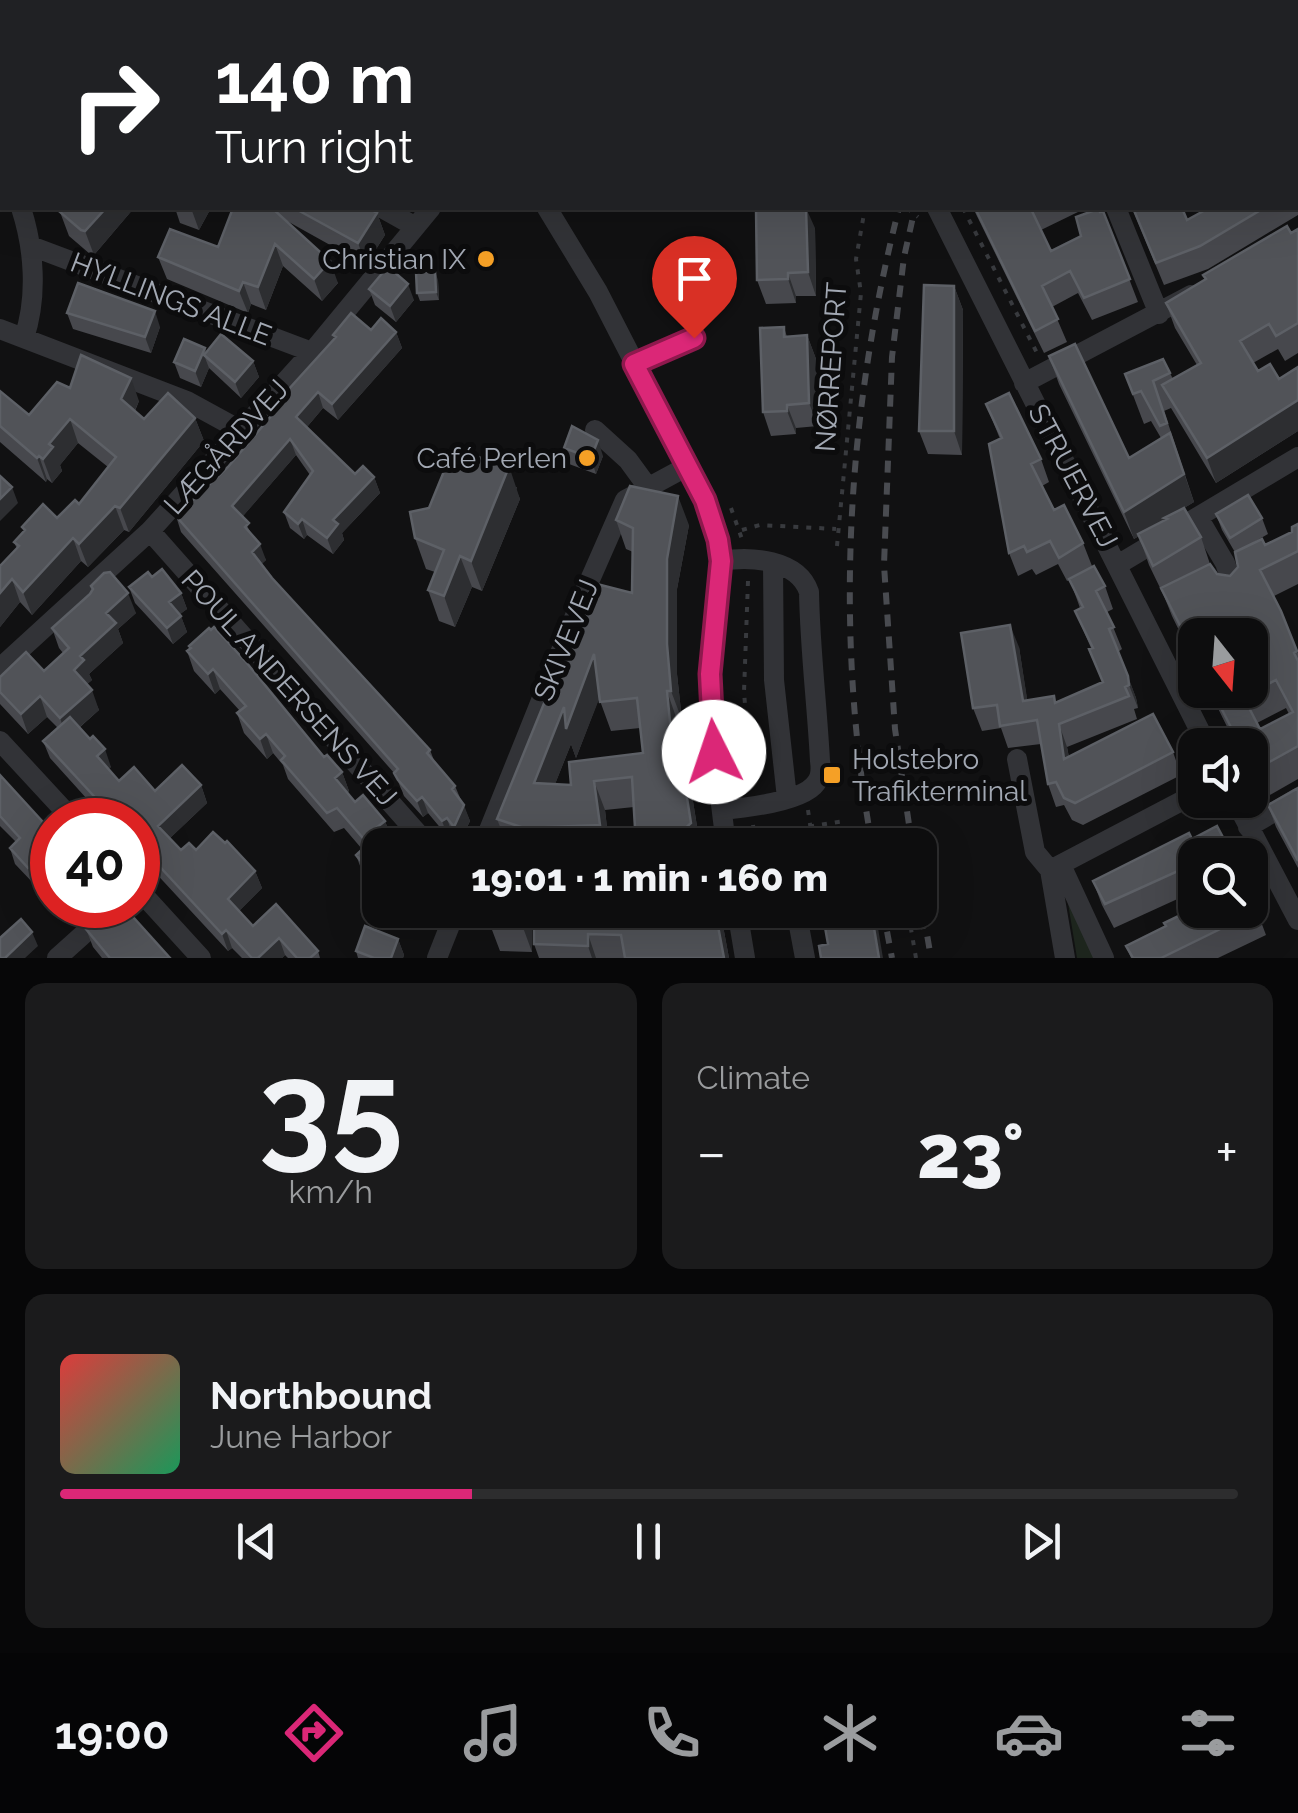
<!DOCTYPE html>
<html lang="en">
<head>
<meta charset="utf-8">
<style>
  :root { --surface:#0d0d0e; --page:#1b1b1c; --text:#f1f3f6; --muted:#9a9c9e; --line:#2d2d2e; --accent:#db2777 }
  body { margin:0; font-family:Raleway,sans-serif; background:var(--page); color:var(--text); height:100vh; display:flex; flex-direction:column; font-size:38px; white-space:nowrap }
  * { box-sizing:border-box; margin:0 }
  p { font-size:32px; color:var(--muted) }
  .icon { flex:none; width:55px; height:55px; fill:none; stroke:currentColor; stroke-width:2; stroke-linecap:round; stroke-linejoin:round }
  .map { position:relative; height:958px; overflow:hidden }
  .side { display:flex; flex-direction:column; gap:25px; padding:25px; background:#070708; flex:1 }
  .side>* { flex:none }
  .banner { position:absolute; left:0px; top:0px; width:1300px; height:210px; box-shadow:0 10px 40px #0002,0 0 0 2px var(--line); background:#202124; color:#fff; overflow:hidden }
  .needle { width:65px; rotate:163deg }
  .fabs { position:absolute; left:1178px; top:618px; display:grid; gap:20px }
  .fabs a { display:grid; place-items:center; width:90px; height:90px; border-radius:20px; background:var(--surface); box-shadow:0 10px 40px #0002,0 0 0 2px var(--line); font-size:50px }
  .speed { position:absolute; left:30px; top:798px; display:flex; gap:20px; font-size:50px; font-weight:700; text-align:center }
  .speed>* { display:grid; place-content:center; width:130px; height:130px; border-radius:50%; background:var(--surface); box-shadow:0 10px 40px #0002,0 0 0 2px var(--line); line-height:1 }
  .speed .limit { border:15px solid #d22; background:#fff; color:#111 }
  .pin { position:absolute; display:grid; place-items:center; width:85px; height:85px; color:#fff; margin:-102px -42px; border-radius:50% 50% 50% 0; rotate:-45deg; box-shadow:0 0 10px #0007 }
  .pin .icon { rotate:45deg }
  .me { position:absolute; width:110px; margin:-55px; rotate:356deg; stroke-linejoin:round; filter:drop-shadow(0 0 8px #0008) }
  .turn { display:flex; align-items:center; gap:35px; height:210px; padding:0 50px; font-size:45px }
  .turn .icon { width:130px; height:130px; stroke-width:2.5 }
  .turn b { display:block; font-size:70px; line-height:85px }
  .big { font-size:75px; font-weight:800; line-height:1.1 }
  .side .card { flex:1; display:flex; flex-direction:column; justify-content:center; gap:15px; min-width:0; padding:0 35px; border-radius:20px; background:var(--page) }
  .side .dial { align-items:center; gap:0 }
  .dial b { font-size:130px; line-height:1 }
  .song { display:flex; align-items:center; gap:30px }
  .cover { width:120px; height:120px; border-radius:15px; background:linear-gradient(135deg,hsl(0 70% 55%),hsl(150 70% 35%)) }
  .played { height:10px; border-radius:5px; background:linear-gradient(90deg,var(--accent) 35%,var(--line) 35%) }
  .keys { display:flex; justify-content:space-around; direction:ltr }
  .heat { display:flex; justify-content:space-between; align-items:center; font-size:55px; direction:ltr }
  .side .tiles { flex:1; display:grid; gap:25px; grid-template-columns:1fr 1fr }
  .card:last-child { grid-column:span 2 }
  .trip { position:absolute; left:362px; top:828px; width:575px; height:100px; border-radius:20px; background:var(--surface); box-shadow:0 10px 40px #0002,0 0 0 2px var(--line); font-weight:800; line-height:100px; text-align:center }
  .tabs { display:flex; height:160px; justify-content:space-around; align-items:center; background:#050506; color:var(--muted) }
  .tabs .icon { width:70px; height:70px }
  .tabs .current { color:var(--accent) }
  .tabs b { font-size:45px; color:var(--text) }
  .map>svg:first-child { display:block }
</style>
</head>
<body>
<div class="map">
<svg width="1298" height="958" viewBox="0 0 1298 958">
  <rect width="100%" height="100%" fill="#111112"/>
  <path fill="#1d251d" d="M1067,897L1111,958H1077Z"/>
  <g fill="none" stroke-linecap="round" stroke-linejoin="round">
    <path stroke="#383a3e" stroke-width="4" stroke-dasharray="5 8" stroke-linecap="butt" d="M817,0H818
      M0,100L2,99
      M907,208L918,217
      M963,208L1038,355
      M731,508L743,542
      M742,530L760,525L836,529
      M837,546L861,293L856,259L865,208
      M748,581L744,692L750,767L749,786
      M808,810L813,845
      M753,825L756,845
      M745,837L844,821
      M916,958L911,929L931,926"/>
    <path stroke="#323337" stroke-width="20" d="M75,0L77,2
      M120,0L122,2
      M351,0L353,2
      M400,0L401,2
      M874,2L880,0
      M0,172L2,175
      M21,208C34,248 38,296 24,338
      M382,208L414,226
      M547,208L598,292L705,500L716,528L721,561L713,626L711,723L726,845
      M937,208L1207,745
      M1116,208L1159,314
      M31,246L312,352
      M0,329L187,401L240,430
      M634,365L694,339
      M1024,383L1191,295
      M595,430L628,460L647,486
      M1198,517L1225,563L1235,591
      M150,531L428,845
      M721,561C750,556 798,559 809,592C810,649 817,704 820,761C821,768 821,777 816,783C803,802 744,808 722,810
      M773,564L774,680L787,798
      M1119,564L1298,457
      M0,668L150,531L312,352L431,208
      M0,741L73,820
      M1017,759L1035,852L1050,870
      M1235,800L1298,920
      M1248,827L1298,798
      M483,845L585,591L625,500L686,467
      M1061,865L1104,958
      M1250,886L1274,875
      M138,889L201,958
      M737,910L745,958
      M796,910L805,958
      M57,958L116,905
      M437,958L456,910
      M1065,958L1050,870L1195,794"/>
    <path stroke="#494b50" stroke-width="6" stroke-dasharray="12 10" stroke-linecap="butt" d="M993,2L994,0
      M872,845C834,634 846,415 899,208
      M912,845L895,729L884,565L892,357L904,257L915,208
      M920,893L931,958
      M883,910L892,958"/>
  </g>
  <path fill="#47484d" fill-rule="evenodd" d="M0,0H49L50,2H2V70L0,72Z
    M137,0H219L220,2H139Z
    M455,0H744L738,2H457Z
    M1035,0H1168L1162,2H1034Z
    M1298,156V215L1208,269L1164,285L1132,208H1195L1184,212L1187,220L1209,208H1298Z
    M134,208L94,255L90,254L69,236L60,212Z
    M175,208H211L199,230L180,223Z
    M233,208H368L377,213L385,235L366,265L287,221L338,283L322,301L283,266L266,310L251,304L248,313L167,279L158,257L218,247Z
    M973,208H1077L1078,212L1041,230L1051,251L1081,236L1100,212L1103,211L1138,302L1092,320L1078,293L1052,307L1067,342L1044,353Z
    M815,228L816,296H796V303L766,304L757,280Z
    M1298,229V353L1285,361L1278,349L1253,363L1258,371L1279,379L1298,367V431L1216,483L1171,408L1164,411L1194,502L1184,508L1201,537L1210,564L1217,574L1230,576L1238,567L1236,554L1222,530L1216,514L1262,518L1268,534L1254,542L1265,545L1292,532L1298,524V584L1274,596L1281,611L1298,653V779L1263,799L1250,773V745H1236L1209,690H1250L1195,635V663L1172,616L1164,596L1149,565L1139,536L1134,539L1059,384L1049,356L1129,458L1161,438L1151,421L1144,424L1125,374L1170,373L1173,379L1197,365L1175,328L1166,303L1205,280L1203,275ZM1286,708L1289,714L1260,729L1257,723Z
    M438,280L439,300L420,301L417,293Z
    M954,286L963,310L962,455L928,454L919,431Z
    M369,289L414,300L396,322L375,305Z
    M67,313L160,327L151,353L73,329Z
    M784,327L787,337L807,335L816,359L818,426L796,428V434L771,436L763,412Z
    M371,330L396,332L402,348L338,420L323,408L307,427L355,474L374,477L380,493L342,533L344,540L333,554L307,535L304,539L290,528L284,512L310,475L296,455L242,517L266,560L261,564L272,578L430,750L435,763L455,786L470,821L460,842L452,834L448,837L428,813L423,817L404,796L395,774L181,532L176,516L228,467L270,417L268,412L335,338L333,335Z
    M205,348L206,352L253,361L259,377L241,398L209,368L201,387L180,378L174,362Z
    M70,388L139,401L135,411L144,419L195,418L204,441L129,532L124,530L88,567L81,561L32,615L20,602L0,627V566L17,549L14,542L24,532L22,527L57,518L79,504L108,467L78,443L60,465L62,471L52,483L47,479L46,482L0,442V391L29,415Z
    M986,404L1041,459L1049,482L1042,486L1054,510L1083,543L1092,566L1105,586L1113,609L1107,612L1122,649L1118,652L1136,698L1138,708L1134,709L1137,719L1067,747L1069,757L1173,752L1181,775L1083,825L1072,820L1064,805L1056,807L1048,784L1041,744L1008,748L1001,728L982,731L973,708L1019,647L1027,700L1057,702L1102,682L1089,649L1091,648L1075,611L1080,608L1070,580L1067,581L1058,564L1036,575L1032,569L1018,576L1009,553L1000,439Z
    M564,448L603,456L596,474L569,464Z
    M517,487L516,490L520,499L482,591L472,587L455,627L439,621L428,590L435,572L426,569L415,538Z
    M616,520L689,525L677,589V674L682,720H677L680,748L688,770L700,845H636L634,807L605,810L609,845H507L497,819L632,593L633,552L626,549ZM599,698L611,731L640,728L643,753L571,785L555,784L571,744L576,758Z
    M152,577L181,593L187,609L180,614L187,632L173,644L135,603L129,587Z
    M91,586L136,613L118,629L123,643L89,674L92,680L87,684L99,710L79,728L111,767L108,769L119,781L155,791L201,785L207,803L170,838L181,850H196L255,871L262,888L239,911L253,926L318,951L320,958H288L285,955L282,958H242L232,948L228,951L138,854V820H106L50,758L43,741L58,728L47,717L28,734L0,704V677L44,671L63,653L59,648L52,628L90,594L92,590Z
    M189,646L342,772L349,791L347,793L355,802L385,821L392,840L380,845V895L363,874L356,855L362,849L344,828L334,832L288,779L283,765L273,753L267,759L244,733L237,713L240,711L220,689L215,694L194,671L187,651L190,649Z
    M0,775L52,832V887L42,876L34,884L15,864L10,848L16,842L0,826Z
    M1298,788V868L1276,827L1268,805Z
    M1192,839L1226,843L1230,855H1195V891L1114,928L1102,905L1093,881Z
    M392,910H417L402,922Z
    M488,910H556L555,919L532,918V952L500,951L489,922Z
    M578,910H720L729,958H539L534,944L578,922ZM684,914V916L635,926L636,915Z
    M1257,911L1266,935L1218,958H1131L1126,946Z
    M108,924L170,958H102L93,947L86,929Z
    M398,939L404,955L403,958H358L356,951Z"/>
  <path fill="#2d2e31" d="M35,0H49L50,2H34Z
    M194,0H219L220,2H191Z
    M2,21V46L0,39V22Z
    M106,208H134L94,255L85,231Z
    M191,208H211L199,230Z
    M806,208L815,228L816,296L808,272Z
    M377,213L385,235L366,265L358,243Z
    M275,244L283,266L266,310L258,287Z
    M330,261L338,283L322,301L314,279Z
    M435,271L438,280L439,300L436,292Z
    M788,273L796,296V303L788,279Z
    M243,282L251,304L248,313L239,291Z
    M408,284L414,300L396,322L390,306Z
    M954,286L963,310L962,455L954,431Z
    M155,311L160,327L151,353L145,337Z
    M396,332L402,348L338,420L332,404Z
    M807,335L816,359L818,426L809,403Z
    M205,348L209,359L204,355L209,368L201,387L195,371Z
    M253,361L259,377L241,398L235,382Z
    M131,378L139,401L129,423L121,399Z
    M318,392L323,408L302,433L296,417Z
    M1298,400V431L1216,483L1207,458Z
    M787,405L796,428V434L787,411Z
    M195,418L204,441L129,532L120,508Z
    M70,419L78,443L60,465L62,471L52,483L43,459L49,444Z
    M1170,433L1194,502L1134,539L1124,512Z
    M290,439L296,455L238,522L232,506Z
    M598,440L603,456L596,474L591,458Z
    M39,456L47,479L46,482L37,458Z
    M506,457L520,499L482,591L471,561Z
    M374,477L380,493L342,533L344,540L333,554L327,538L333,520Z
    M12,487L18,503L0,521V499Z
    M678,496L689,525L677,589V674L682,720L671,691L667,644V559Z
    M115,506L124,530L88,567L79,544Z
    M302,519L307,535L304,539L298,524Z
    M73,538L81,561L32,615L23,592Z
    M260,544L266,560L258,568L252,552Z
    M460,556L472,587L455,627L444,596Z
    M12,579L20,602L0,627V593Z
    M128,593L136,613L118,629L123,643L89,674L92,680L81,690L74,670L80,656L106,613Z
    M181,593L187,609L175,618L169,602Z
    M181,616L187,632L173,644L167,628Z
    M1010,625L1019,647L1031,723L1023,701Z
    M594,654L605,684L576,758L571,744L544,812L534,783L564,707Z
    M213,669L220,689L215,694L208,674Z
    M1128,676L1136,698L1138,708L1129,685Z
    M92,690L99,710L67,738L60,718Z
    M667,691L677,720L680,748L688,770L700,845H667L672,742Z
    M40,696L47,717L28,734L21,714Z
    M1059,724L1067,747L1073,782L1064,759Z
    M266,734L273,753L267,759L260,739Z
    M105,749L111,767L103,774L97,756Z
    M342,772L349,791L342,798L335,778Z
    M594,781L605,810L609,845H607L600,825Z
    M201,785L207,803L165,843L158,826Z
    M422,797L428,813L423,817L417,801Z
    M464,805L470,821L460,842L454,827Z
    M447,818L452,834L448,837L442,821Z
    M385,821L392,840L386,845L376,828Z
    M36,860L42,876L34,884L28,868Z
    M255,871L262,888L234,916L228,899Z
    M76,905H87L78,913Z
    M398,910H417L402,922Z
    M521,910H529L532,918V952L521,922Z
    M624,910H634L636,915L635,958L624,928Z
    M715,910H720L729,958H724Z
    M871,910H875L883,958H879Z
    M226,930L232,948L228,951L222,934Z
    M32,932L38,946L25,958H5Z
    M588,934L596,958H592L588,946Z
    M279,938L285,955L282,958H258Z
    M398,939L404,955L403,958H391Z"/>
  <path fill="#515358" stroke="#5d6066" stroke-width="2.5" fill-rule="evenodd" d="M0,0H35L34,2H2V21L0,22Z
    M151,0H194L191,2H153Z
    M228,0H284L286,2H230Z
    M459,0H714L708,2H461Z
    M1035,0H1109L1104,2H1034L1033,1Z
    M64,208H106L85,231L81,230L60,212Z
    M233,208H272L330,261L314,279L275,244L258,287L243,282L239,291L158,257L170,229L218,247Z
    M294,208H368L377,213L358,243Z
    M756,208H806L808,272L788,273V279L757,280Z
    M975,208H1033L1031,209L1051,251L1081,236L1076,217L1098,209L1100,212L1103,211L1130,279L1084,298L1070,271L1042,286L1058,319L1035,331Z
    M1133,208H1182L1187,220L1209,208H1264L1200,246L1156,263Z
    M1287,226L1291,233L1298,229V323L1276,336L1269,324L1240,341L1258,371L1270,364L1279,379L1298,367V400L1207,458L1162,385L1201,363L1166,303L1206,279L1203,275Z
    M385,270H392L408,284L390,306L369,289Z
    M435,271L436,292L417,293L416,272Z
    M78,283L155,311L145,337L67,313Z
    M924,285L954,286V431H919Z
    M351,313L371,330L381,318L396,332L332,404L318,392L296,417L355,474L363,466L374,477L333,520L338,524L327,538L302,519L298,524L284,512L313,471L290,439L232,506L249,523L245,527L260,544L252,552L272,578L430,750L427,753L455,786L452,789L464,805L454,827L447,818L442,821L422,797L417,801L398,780L394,773L398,769L176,516L228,467L272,415L268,412L336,337L333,335Z
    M784,327V337L807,335L809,403L787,405V411L763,412L760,328Z
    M221,334L253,361L235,382L204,355Z
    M184,339L205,348L195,371L174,362Z
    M1075,344L1129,458L1170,433L1184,474L1124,512L1049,356Z
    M81,355L131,378L121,399L144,419L168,393L195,418L120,508L115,506L79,544L73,538L23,592L12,579L0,593V566L19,546L14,542L25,530L22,527L43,504L57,518L75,500L79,504L116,457L70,419L49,444L53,447L43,459L39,456L37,458L0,426V391L29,415L57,382L70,388Z
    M1163,359L1170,373L1153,381L1167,423L1160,426L1141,391L1133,394L1125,374Z
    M1009,393L1041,459L1031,464L1054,510L1064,505L1083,543L1059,558L1050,541L1027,552L1024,546L1009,553L989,444L1002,438L986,404Z
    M572,426L598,440L591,458L564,448Z
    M454,447L486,460L490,450L506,457L502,466L508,469L471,561L460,556L444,596L428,590L444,550L415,538L410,512L429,508Z
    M0,476L12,487L0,499Z
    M630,486L678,496L667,559V644L671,691H667L672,742L678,741L691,823L667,845H636L632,777L594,781L600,825L524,828L497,819L593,583L632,593L633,528L616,520ZM594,654L600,702L637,698L643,753L569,762L571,785L534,783L564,707L566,729Z
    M1248,495L1262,518L1230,538L1216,514Z
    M1184,508L1201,537L1153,566L1138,534L1167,519L1164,518Z
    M1298,524V551L1260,570L1281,611L1297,651L1294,653L1298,661V746L1253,771L1250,766V745H1240L1212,690H1250V635H1195V655L1161,588L1210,564L1217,574L1230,576L1238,567L1235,552L1262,539L1265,545L1292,532V527ZM1276,680L1293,712L1260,729L1245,700L1248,698L1246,695Z
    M1094,566L1105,586L1096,591L1114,627L1109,629L1128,676L1129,685L1125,687L1129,696L1059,724L1064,759L1153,714L1173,752L1075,803L1064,798L1056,782L1048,784L1037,720L1000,726L997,705L973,708L961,633L1010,625L1023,701L1054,696L1055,703L1103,682L1089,649L1093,648L1075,611L1083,607L1069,579Z
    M162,569L181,593L169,602L181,616L167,628L129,587L148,572L152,577Z
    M110,572L128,593L106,613L116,623L80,656L84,660L74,670L92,690L60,718L40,696L21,714L0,692V677L26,652L44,671L69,648L52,628L90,594L93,589L91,586L104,573Z
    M214,627L246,662L324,757L327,755L342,772L335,778L355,802L363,795L385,821L376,828L390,845H380V884L356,855L368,844L337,808L327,813L281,760L285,756L266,734L260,739L237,713L246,706L213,669L208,674L187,651L191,648L189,646L209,628L211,630Z
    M70,717L90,739L93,736L105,749L97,756L119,781L134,767L155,791L182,765L201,785L158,826L181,850L189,843L196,850L213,832L225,843L227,841L255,871L228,899L253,926L276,904L318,951L310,958H297L279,938L258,958H252L226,930L222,934L138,843V820H116L43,741Z
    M0,775L52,832V876L36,860L28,868L10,848L20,838L0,816Z
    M1298,788V861L1268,805Z
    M1217,826L1226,843L1203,855H1195V859L1185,864L1187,867L1105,904L1093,881L1189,833L1192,839Z
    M1250,896L1257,911L1161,958H1133L1126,946L1166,926L1164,923L1195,908V910H1250Z
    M125,908L170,958H110L86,929L100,916L108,924Z
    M488,910H521V922H489Z
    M578,910H624V928L684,916L683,910H715L724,958H625L621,935L588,934V946L534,944V921L578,922Z
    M822,910H871L879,958H821L819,946L828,944Z
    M21,919L32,932L5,958H0V938Z
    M365,926L398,939L391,958H374L356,951Z"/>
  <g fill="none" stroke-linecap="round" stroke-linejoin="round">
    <defs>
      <path id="route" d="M694,338L634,364L705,500L718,540L721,561L710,674L714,752"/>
    </defs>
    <use href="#route" stroke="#8e194d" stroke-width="25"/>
    <use href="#route" stroke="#db2777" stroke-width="18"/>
  </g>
  <g fill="#f5a026" stroke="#0c0c0d" stroke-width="4">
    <circle cx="486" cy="259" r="10"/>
    <circle cx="587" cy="458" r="10"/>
    <rect x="822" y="765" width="20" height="20" rx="5"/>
  </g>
  <g text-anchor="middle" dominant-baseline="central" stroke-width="10" stroke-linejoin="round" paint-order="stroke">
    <g font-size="28" fill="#a2a8b3" stroke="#0c0c0d" text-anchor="end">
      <text x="466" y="259">Christian IX</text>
      <text x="567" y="458">Café Perlen</text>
      <text x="852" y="759" text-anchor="start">Holstebro<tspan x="852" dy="32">Trafikterminal</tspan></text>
    </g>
    <g font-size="28" fill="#a2a8b3" stroke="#0c0c0d">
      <text transform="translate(171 299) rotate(21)">HYLLINGS ALLE</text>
      <text transform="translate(831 367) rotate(-86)">NØRREPORT</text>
      <text transform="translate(226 447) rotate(-48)">LÆGÅRDVEJ</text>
      <text transform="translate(1073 476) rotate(62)">STRUERVEJ</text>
      <text transform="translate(566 640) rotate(-68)">SKIVEVEJ</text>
      <text transform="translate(289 688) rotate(48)">POUL ANDERSENS VEJ</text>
    </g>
  </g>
</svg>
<div class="fabs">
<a><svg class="needle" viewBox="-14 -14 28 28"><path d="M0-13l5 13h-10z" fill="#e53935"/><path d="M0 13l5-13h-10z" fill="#9a9c9e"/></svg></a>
<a><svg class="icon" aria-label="sound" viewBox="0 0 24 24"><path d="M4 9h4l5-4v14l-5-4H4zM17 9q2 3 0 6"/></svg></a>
<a><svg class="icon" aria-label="search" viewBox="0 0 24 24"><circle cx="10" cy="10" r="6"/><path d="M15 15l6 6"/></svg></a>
</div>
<div class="speed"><div class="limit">40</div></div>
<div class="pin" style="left:694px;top:338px;background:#d93025"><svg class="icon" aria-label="arrive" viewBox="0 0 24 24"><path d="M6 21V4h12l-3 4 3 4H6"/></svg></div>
<svg class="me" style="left:714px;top:752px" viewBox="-20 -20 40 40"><circle r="19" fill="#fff"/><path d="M0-13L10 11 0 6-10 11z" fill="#db2777"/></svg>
<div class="trip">19:01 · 1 min · 160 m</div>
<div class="banner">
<div class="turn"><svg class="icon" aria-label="right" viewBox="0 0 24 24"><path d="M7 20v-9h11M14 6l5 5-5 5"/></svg><div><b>140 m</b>Turn right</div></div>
</div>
</div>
<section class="side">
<div class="tiles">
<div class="card dial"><b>35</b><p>km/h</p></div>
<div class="card"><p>Climate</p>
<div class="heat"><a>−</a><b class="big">23°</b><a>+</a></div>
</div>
<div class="card">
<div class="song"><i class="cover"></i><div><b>Northbound</b><p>June Harbor</p></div></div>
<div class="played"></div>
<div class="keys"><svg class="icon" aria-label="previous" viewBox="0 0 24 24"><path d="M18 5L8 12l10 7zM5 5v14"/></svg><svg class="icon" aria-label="pause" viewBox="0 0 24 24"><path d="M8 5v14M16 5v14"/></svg><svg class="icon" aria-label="next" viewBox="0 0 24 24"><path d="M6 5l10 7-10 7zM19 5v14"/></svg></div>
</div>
</div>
</section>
<nav class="tabs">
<b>19:00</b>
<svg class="icon current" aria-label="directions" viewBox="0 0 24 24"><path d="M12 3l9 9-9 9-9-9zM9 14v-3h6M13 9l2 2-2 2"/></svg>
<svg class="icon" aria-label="music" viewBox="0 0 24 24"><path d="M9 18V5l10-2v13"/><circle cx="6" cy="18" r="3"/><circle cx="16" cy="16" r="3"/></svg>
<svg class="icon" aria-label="phone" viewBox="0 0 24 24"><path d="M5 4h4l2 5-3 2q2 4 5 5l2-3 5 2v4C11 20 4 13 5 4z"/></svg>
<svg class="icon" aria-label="climate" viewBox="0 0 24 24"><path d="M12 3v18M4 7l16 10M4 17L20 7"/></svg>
<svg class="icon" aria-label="car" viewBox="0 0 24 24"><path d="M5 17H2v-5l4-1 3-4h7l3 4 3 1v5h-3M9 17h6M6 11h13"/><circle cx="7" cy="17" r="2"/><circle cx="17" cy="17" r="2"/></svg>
<svg class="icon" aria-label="filters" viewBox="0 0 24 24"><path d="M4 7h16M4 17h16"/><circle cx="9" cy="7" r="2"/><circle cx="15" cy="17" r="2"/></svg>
</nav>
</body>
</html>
